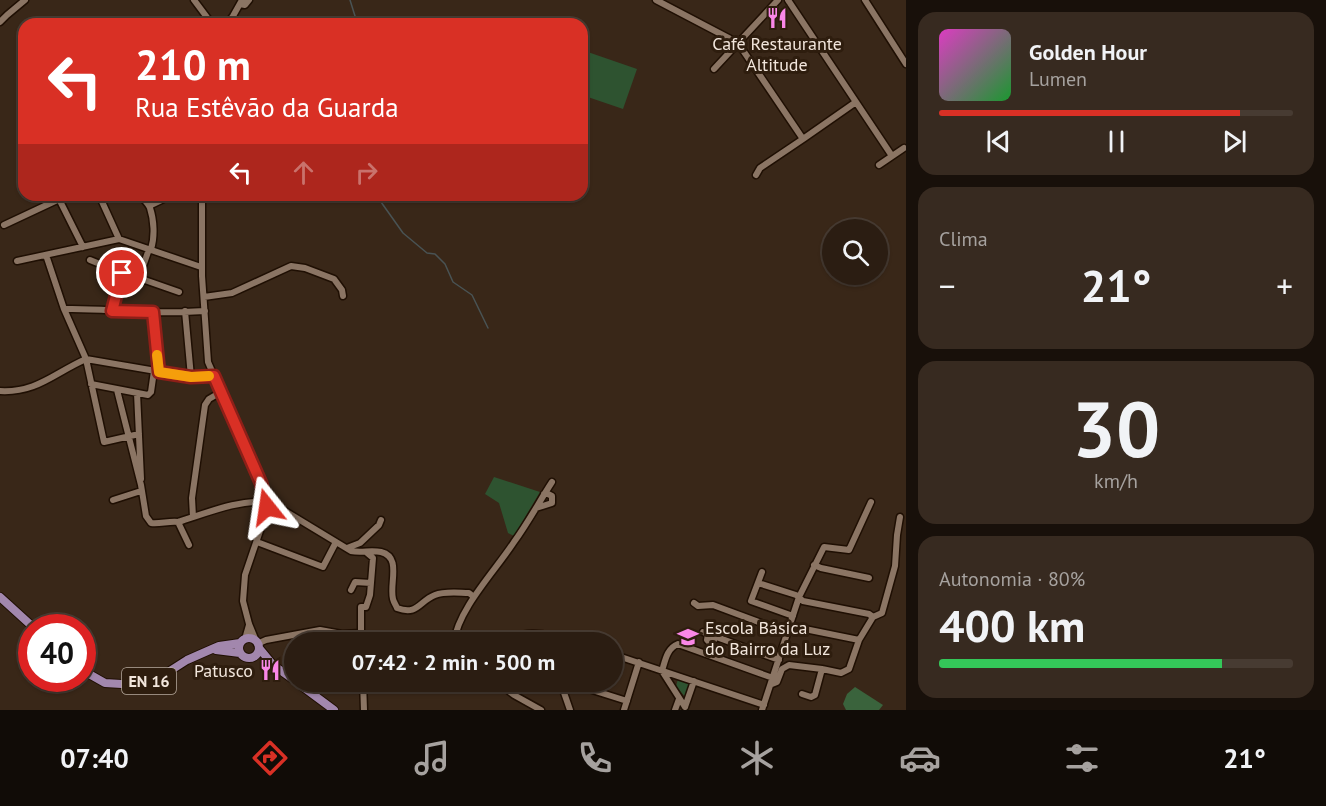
<!DOCTYPE html>
<html lang="pt">
<head>
<meta charset="utf-8">
<style>
  :root { --surface:#2b1d12; --page:#372a20; --text:#f1f3f6; --muted:#a6a29f; --line:#473b32; --accent:#d93025 }
  body { margin:0; font-family:"PT Sans",sans-serif; background:var(--page); color:var(--text); height:100vh; display:flex; flex-direction:column; font-size:22px; white-space:nowrap }
  * { box-sizing:border-box; margin:0 }
  p { font-size:20px; color:var(--muted) }
  .icon { flex:none; width:33px; height:33px; fill:none; stroke:currentColor; stroke-width:2; stroke-linecap:round; stroke-linejoin:round }
  .map { position:relative; flex:1; overflow:hidden }
  .details { display:flex; flex-direction:column; gap:12px; padding:12px; background:#18100a; width:420px }
  .details>* { flex:none }
  .banner { position:absolute; left:18px; top:18px; width:570px; height:183px; border-radius:18px; box-shadow:0 2px 4px #0004,0 0 0 2px var(--line); background:#d93025; color:#fff; overflow:hidden }
  .tools { position:absolute; left:822px; top:219px; display:grid; gap:12px }
  .tools a { display:grid; place-items:center; width:66px; height:66px; border-radius:50%; background:var(--surface); box-shadow:0 2px 4px #0004,0 0 0 2px var(--line); font-size:30px }
  .speed { position:absolute; left:18px; top:614px; display:flex; gap:12px; font-size:30px; font-weight:700; text-align:center }
  .speed>* { display:grid; place-content:center; width:78px; height:78px; border-radius:50%; background:var(--surface); box-shadow:0 2px 4px #0004,0 0 0 2px var(--line); line-height:1 }
  .speed .limit { border:9px solid #d22; background:#fff; color:#111 }
  .pin { position:absolute; display:grid; place-items:center; width:51px; height:51px; color:#fff; margin:-26px; border:3px solid #fff; border-radius:50%; box-shadow:0 2px 6px #0007 }
  .me { position:absolute; width:66px; margin:-33px; rotate:345deg; stroke-linejoin:round; filter:drop-shadow(0 0 4px #0008) }
  .turn { display:flex; align-items:center; gap:21px; height:126px; padding:0 18px; font-size:27px }
  .turn .icon { width:78px; height:78px; stroke-width:2.5 }
  .turn b { display:block; font-size:42px; line-height:51px }
  .lanes { display:flex; align-items:center; height:57px; padding:0 18px; background:#0003; justify-content:center; gap:30px; direction:ltr }
  .lanes .off { opacity:.35 }
  .big { font-size:45px; font-weight:800; line-height:1.1 }
  .details .card { flex:1; display:flex; flex-direction:column; justify-content:center; gap:9px; min-width:0; padding:0 21px; border-radius:18px; background:var(--page) }
  .details .dial { align-items:center; gap:0 }
  .dial b { font-size:78px; line-height:1 }
  .song { display:flex; align-items:center; gap:18px }
  .cover { width:72px; height:72px; border-radius:9px; background:linear-gradient(135deg,hsl(310 70% 55%),hsl(130 70% 35%)) }
  .played { height:6px; border-radius:3px; background:linear-gradient(90deg,var(--accent) 85%,var(--line) 85%) }
  .keys { display:flex; justify-content:space-around; direction:ltr }
  .heat { display:flex; justify-content:space-between; align-items:center; font-size:33px; direction:ltr }
  .charge { height:9px; border-radius:4px; background:linear-gradient(90deg,#34c759 80%,var(--line) 0) }
  .trip { position:absolute; left:284px; top:632px; width:339px; height:60px; border-radius:30px; background:var(--surface); box-shadow:0 2px 4px #0004,0 0 0 2px var(--line); font-weight:800; line-height:60px; text-align:center }
  .tab-bar { display:flex; height:96px; justify-content:space-around; align-items:center; background:#110c07; color:var(--muted) }
  .tab-bar .icon { width:42px; height:42px }
  .tab-bar .on { color:var(--accent) }
  .tab-bar b { font-size:27px; color:var(--text) }
  main { display:flex; flex:1; min-height:0 }
  .map>svg:first-child { display:block }
</style>
</head>
<body>
<main>
<div class="map">
<svg width="906" height="710" viewBox="0 0 906 710">
  <rect width="100%" height="100%" fill="#392718"/>
  <path fill="#2e5330" d="M582,50L637,69L623,109L582,95Z
    M494,477L540,492L514,536L508,533L499,503L485,494Z
    M678,679L691,683L686,698L676,686Z"/>
  <path fill="#3a633c" d="M855,687L883,705L879,710H846L843,704L847,694Z"/>
  <g fill="none" stroke-linecap="round" stroke-linejoin="round">
    <path stroke="#495354" stroke-width="1.5" d="M350,0L355,16L359,20L360,24
      M372,195L381,202L403,233L427,253L435,254L445,264L453,282L472,295L488,328"/>
    <defs>
      <path id="minor" d="M194,0L212,24
        M656,0L738,43L803,139L760,168L756,175
        M788,0L892,156
        M865,0L906,64
        M240,4L245,5L249,0
        M0,22L7,15L25,0
        M227,24L233,16L242,0
        M714,69L778,0
        M803,139L856,102
        M879,165L904,148
        M57,195L83,247
        M140,195C143,199 148,203 150,208C154,220 155,237 151,249
        M202,195V276L208,362L261,483L266,502L267,507L262,525L245,575L243,601L249,624L256,641
        M202,198L214,195
        M149,206L172,195
        M4,225L68,195
        M119,239L201,267
        M46,255L64,309L86,359L104,442L139,434
        M90,260L122,273L139,278L179,292
        M17,261L119,239L99,195
        M139,278L149,249
        M204,297L232,293L291,266L305,268L334,279L342,290L343,296
        M64,309C94,308 123,312 153,312C170,313 188,312 205,311
        M112,311L122,273
        M185,311L191,377
        M153,312L159,372
        M86,359L191,377L214,376
        M91,384L148,395L151,392L154,371
        M117,390L141,485L146,516L151,523C160,524 169,521 178,522C207,513 239,499 270,502L351,551C361,553 371,550 381,552C402,557 389,584 393,599C394,603 396,605 397,608C418,616 419,601 435,595C445,591 459,593 469,593L474,597
        M0,391C37,393 54,373 86,359
        M137,393L141,479
        M113,500L141,491
        M536,508L552,503V496L548,494H544
        M193,517L192,498L205,405L209,399L221,392
        M178,522L189,545
        M257,542L323,567L336,542
        M347,548L360,543L379,525L381,520
        M814,565L821,568L869,578
        M762,572L751,601L793,616
        M758,583L796,595L803,601L869,614L873,617
        M351,590L355,582L371,583
        M694,603L698,606L713,605L788,633
        M703,632L779,660
        M708,634L707,640L709,642L714,640L715,636
        M245,639L249,625
        M859,640L873,617L882,613L895,566L897,535L900,517
        M361,642V607H366L370,595L373,558L366,552
        M454,642C458,609 496,570 514,542C528,523 539,502 552,482
        M489,642C525,632 539,630 576,642
        M257,644L266,640L320,630L342,634L361,633
        M612,654L764,705
        M363,681L364,710
        M496,681L514,695L541,710
        M560,681L570,710
        M772,684L777,682L782,669L789,665L822,669L841,673L849,669L859,640L790,626
        M563,689L581,684L590,686L589,689L627,701
        M802,694L811,697L815,695L822,669
        M685,707L662,671C665,661 667,648 678,644L773,678
        M685,707L694,681
        M624,710L639,662
        M675,710L679,699
        M762,710L799,597L824,547L849,550L871,502"/>
      <path id="major" d="M0,597L33,627
        M239 648a10 10 0 1 1 20 0a10 10 0 1 1-20 0Z
        M259,648L273,665L294,680
        M216,650L240,653
        M82,670L105,683L138,685L162,676L187,660L212,649L219,646L240,643
        M295,681L334,710"/>
    </defs>
    <use href="#minor" stroke="#1f0f03" stroke-width="9"/>
    <use href="#major" stroke="#1f0f03" stroke-width="10"/>
    <use href="#minor" stroke="#8b7564" stroke-width="6"/>
    <use href="#major" stroke="#a287ad" stroke-width="8"/>
  </g>
  <g fill="none" stroke-linecap="round" stroke-linejoin="round">
    <defs>
      <path id="route" d="M122,273L112,311L153,312L159,372L191,377L214,376L261,483L266,502L267,507"/>
    </defs>
    <use href="#route" stroke="#8d1f18" stroke-width="15"/>
    <use href="#route" stroke="#d93025" stroke-width="10"/>
    <path stroke="#f59e0b" stroke-width="10" d="M157,355L159,372L191,377L209,376"/>
  </g>
  <defs>
    <symbol id="restaurant-bare" viewBox="-9 -9 18 18"><path d="M-5-6h1v4h1v-4h1v4h1v-4h1v5L-1.5 .5V6h-2V.5L-5-1ZM5-6V6H3V1.5H1.5Q1.5-4 5-6Z" fill="#fa87e7" stroke="#2e1d0e" stroke-width="2.5" paint-order="stroke"/></symbol>
    <symbol id="school-bare" viewBox="-9 -9 18 18"><path d="M0-5L7-2L0 1L-7-2ZM-4 1L0 2.5L4 1V4Q0 6-4 4Z" fill="#fa87e7" stroke="#2e1d0e" stroke-width="2.5" paint-order="stroke"/></symbol>
  </defs>
  <g fill-rule="evenodd">
    <use href="#restaurant-bare" x="762" y="3" width="30" height="30"/>
    <use href="#school-bare" x="673" y="622" width="30" height="30"/>
    <use href="#restaurant-bare" x="255" y="655" width="30" height="30"/>
  </g>
  <g text-anchor="middle" dominant-baseline="central" stroke-width="6" stroke-linejoin="round" paint-order="stroke">
    <rect fill="#2e1d0e" stroke="#b7aa9e" stroke-width="1.5" x="122" y="668" width="54" height="26" rx="4.5"/>
    <g font-size="16" font-weight="bold" fill="#f2e6dc">
      <text x="149" y="681">EN 16</text>
    </g>
    <g font-size="18" fill="#f2e6dc" stroke="#2e1d0e">
      <text x="777" y="43">Café Restaurante<tspan x="777" dy="21">Altitude</tspan></text>
      <text x="705" y="627" text-anchor="start">Escola Básica<tspan x="705" dy="21">do Bairro da Luz</tspan></text>
      <text x="253" y="670" text-anchor="end">Patusco</text>
    </g>
  </g>
</svg>
<div class="tools">
<a><svg class="icon" aria-label="search" viewBox="0 0 24 24"><circle cx="10" cy="10" r="6"/><path d="M15 15l6 6"/></svg></a>
</div>
<div class="speed"><div class="limit">40</div></div>
<div class="pin" style="left:122px;top:273px;background:#d93025"><svg class="icon" aria-label="arrive" viewBox="0 0 24 24"><path d="M6 21V4h12l-3 4 3 4H6"/></svg></div>
<svg class="me" style="left:267px;top:507px" viewBox="-20 -20 40 40"><path d="M0-17L14 15 0 8-14 15z" fill="#d93025" stroke="#fff" stroke-width="4"/></svg>
<div class="trip">07:42 · 2 min · 500 m</div>
<div class="banner">
<div class="turn"><svg class="icon" aria-label="left" viewBox="0 0 24 24"><path d="M17 20v-9H6M10 6l-5 5 5 5"/></svg><div><b>210 m</b>Rua Estêvão da Guarda</div></div>
<div class="lanes"><svg class="icon" aria-label="left" viewBox="0 0 24 24"><path d="M17 20v-9H6M10 6l-5 5 5 5"/></svg><svg class="icon off" aria-label="ahead" viewBox="0 0 24 24"><path d="M12 20V5M6 11l6-6 6 6"/></svg><svg class="icon off" aria-label="right" viewBox="0 0 24 24"><path d="M7 20v-9h11M14 6l5 5-5 5"/></svg></div>
</div>
</div>
<section class="details">
<div class="card">
<div class="song"><i class="cover"></i><div><b>Golden Hour</b><p>Lumen</p></div></div>
<div class="played"></div>
<div class="keys"><svg class="icon" aria-label="previous" viewBox="0 0 24 24"><path d="M18 5L8 12l10 7zM5 5v14"/></svg><svg class="icon" aria-label="pause" viewBox="0 0 24 24"><path d="M8 5v14M16 5v14"/></svg><svg class="icon" aria-label="next" viewBox="0 0 24 24"><path d="M6 5l10 7-10 7zM19 5v14"/></svg></div>
</div>
<div class="card"><p>Clima</p>
<div class="heat"><a>−</a><b class="big">21°</b><a>+</a></div>
</div>
<div class="card dial"><b>30</b><p>km/h</p></div>
<div class="card"><p>Autonomia · 80%</p><b class="big">400 km</b><div class="charge"></div></div>
</section>
</main>
<nav class="tab-bar">
<b>07:40</b>
<svg class="icon on" aria-label="directions" viewBox="0 0 24 24"><path d="M12 3l9 9-9 9-9-9zM9 14v-3h6M13 9l2 2-2 2"/></svg>
<svg class="icon" aria-label="music" viewBox="0 0 24 24"><path d="M9 18V5l10-2v13"/><circle cx="6" cy="18" r="3"/><circle cx="16" cy="16" r="3"/></svg>
<svg class="icon" aria-label="phone" viewBox="0 0 24 24"><path d="M5 4h4l2 5-3 2q2 4 5 5l2-3 5 2v4C11 20 4 13 5 4z"/></svg>
<svg class="icon" aria-label="climate" viewBox="0 0 24 24"><path d="M12 3v18M4 7l16 10M4 17L20 7"/></svg>
<svg class="icon" aria-label="car" viewBox="0 0 24 24"><path d="M5 17H2v-5l4-1 3-4h7l3 4 3 1v5h-3M9 17h6M6 11h13"/><circle cx="7" cy="17" r="2"/><circle cx="17" cy="17" r="2"/></svg>
<svg class="icon" aria-label="filters" viewBox="0 0 24 24"><path d="M4 7h16M4 17h16"/><circle cx="9" cy="7" r="2"/><circle cx="15" cy="17" r="2"/></svg>
<b>21°</b>
</nav>
</body>
</html>
